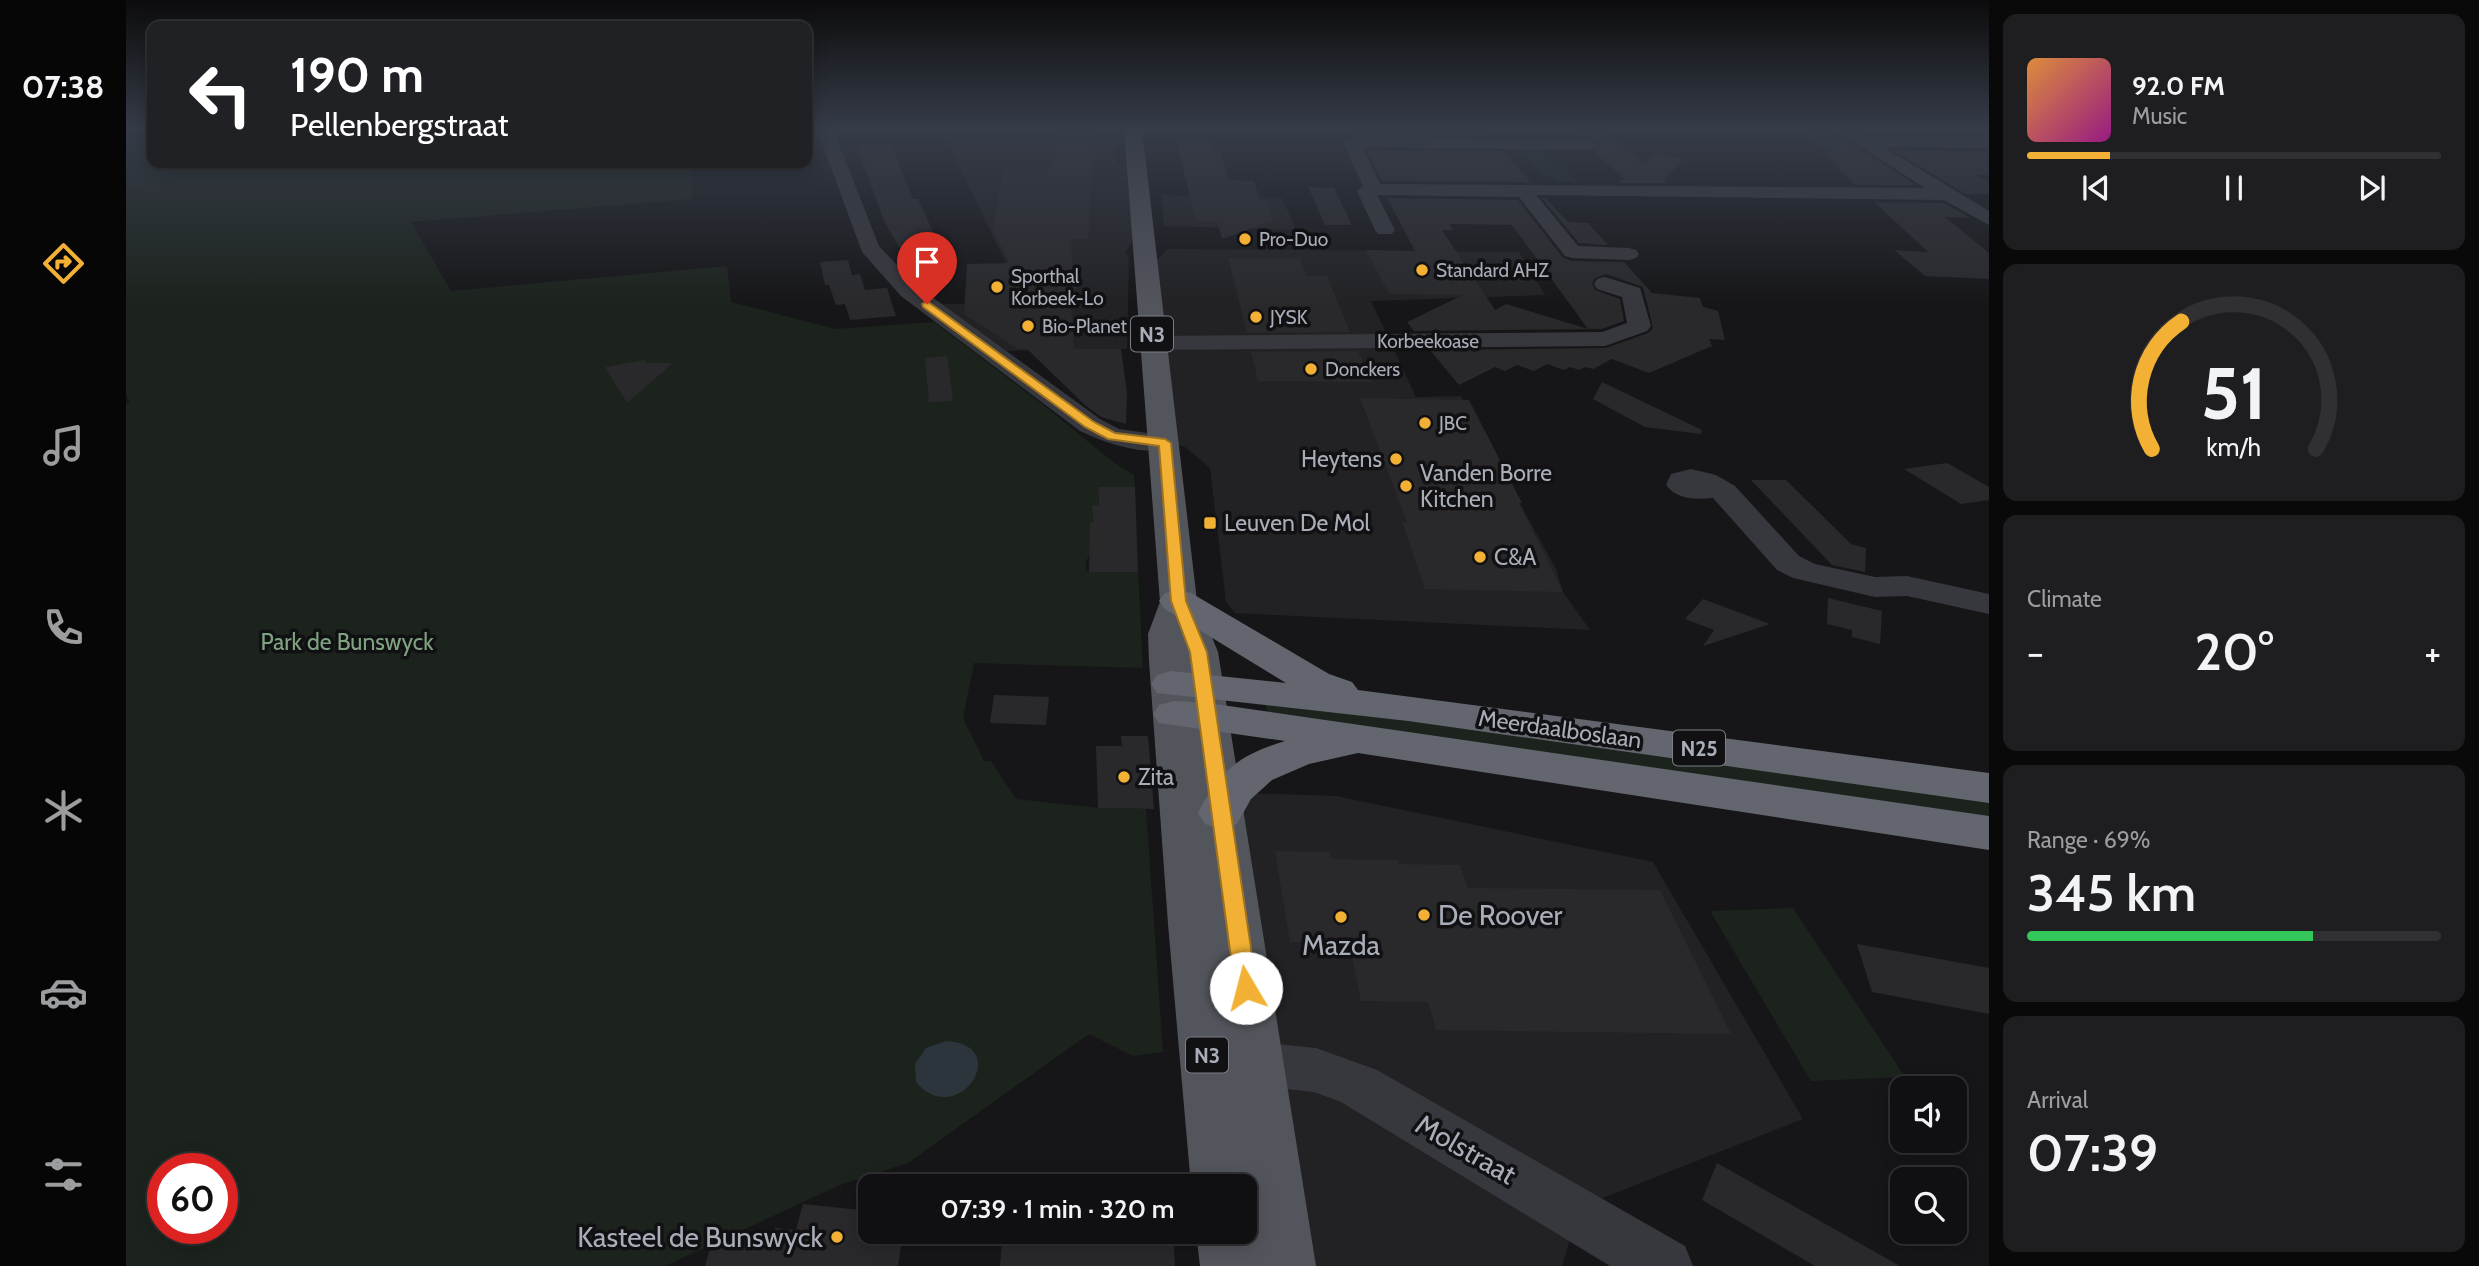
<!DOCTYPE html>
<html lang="en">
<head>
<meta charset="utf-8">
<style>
  :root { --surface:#101012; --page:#1e1e20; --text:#f1f3f6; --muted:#9c9d9f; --line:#303032; --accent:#f2b134 }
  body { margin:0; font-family:Cabin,sans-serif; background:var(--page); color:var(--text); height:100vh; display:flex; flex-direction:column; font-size:26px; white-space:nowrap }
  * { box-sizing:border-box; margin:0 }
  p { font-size:23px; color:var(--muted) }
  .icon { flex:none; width:38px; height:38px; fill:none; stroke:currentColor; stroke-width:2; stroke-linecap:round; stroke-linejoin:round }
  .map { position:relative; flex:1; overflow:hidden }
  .sheet { display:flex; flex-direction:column; gap:14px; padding:14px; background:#09090a; width:490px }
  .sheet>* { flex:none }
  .hud { position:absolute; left:21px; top:21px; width:665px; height:147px; border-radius:14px; box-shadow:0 4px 18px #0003,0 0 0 2px var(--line); background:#202124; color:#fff; overflow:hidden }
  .tools { position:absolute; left:1764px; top:1076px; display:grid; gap:14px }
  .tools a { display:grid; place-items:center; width:77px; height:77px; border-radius:14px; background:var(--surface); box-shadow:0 4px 18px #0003,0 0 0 2px var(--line); font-size:35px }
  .speed { position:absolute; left:21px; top:1153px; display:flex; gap:14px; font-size:35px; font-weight:700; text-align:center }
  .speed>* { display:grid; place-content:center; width:91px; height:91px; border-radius:50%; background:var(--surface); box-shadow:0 4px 18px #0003,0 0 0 2px var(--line); line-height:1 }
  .speed .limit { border:10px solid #d22; background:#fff; color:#111 }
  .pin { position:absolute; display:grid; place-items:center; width:60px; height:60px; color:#fff; margin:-72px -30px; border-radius:50% 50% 50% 0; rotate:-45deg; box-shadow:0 0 7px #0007 }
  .pin .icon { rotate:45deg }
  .me { position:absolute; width:77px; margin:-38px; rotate:352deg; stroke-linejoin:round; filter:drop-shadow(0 0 5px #0008) }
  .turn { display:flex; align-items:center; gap:24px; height:147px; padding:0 28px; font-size:32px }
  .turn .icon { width:91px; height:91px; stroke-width:2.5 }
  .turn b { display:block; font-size:49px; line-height:60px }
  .big { font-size:52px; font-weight:600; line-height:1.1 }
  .sheet .tile { flex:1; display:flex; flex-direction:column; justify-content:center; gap:10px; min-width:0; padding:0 24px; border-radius:14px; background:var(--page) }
  .sheet .dial { align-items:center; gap:0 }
  .dial svg { height:182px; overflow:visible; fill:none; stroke:var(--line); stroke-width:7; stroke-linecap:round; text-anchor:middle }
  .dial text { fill:var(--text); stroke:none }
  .song { display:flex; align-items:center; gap:21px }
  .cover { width:84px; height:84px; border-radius:10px; background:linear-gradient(135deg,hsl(30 70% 55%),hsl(310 70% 35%)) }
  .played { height:7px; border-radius:4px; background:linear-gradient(90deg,var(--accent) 20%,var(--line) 20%) }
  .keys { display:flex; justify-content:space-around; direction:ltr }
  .heat { display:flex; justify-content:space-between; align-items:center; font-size:38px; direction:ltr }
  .charge { height:10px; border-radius:5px; background:linear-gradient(90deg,#34c759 69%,var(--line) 0) }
  .trip { position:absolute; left:732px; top:1174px; width:399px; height:70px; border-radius:14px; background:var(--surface); box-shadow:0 4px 18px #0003,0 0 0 2px var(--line); font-weight:600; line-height:70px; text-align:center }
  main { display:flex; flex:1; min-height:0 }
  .tabs { display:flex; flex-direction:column; width:126px; justify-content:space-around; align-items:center; background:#060607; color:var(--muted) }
  .tabs .icon { width:49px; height:49px }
  .tabs .selected { color:var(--accent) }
  .tabs b { font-size:32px; color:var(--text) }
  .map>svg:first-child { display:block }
</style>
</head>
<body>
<main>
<nav class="tabs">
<b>07:38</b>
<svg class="icon selected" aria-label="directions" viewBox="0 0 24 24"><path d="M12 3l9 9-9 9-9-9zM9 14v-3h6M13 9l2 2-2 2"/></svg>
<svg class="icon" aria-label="music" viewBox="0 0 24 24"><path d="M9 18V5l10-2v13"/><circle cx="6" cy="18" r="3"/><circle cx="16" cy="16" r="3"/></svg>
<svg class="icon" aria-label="phone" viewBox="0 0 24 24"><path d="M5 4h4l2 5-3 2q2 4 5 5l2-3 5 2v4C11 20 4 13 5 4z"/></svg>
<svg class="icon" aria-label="climate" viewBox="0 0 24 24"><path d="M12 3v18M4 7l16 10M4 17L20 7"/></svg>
<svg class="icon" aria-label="car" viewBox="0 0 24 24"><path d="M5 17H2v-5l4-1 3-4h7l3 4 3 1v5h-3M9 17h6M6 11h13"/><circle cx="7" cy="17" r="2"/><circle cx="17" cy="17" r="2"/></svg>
<svg class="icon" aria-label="filters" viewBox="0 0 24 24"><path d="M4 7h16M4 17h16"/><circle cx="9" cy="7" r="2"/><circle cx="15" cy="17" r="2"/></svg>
</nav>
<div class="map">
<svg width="1863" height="1266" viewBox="0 0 1863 1266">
  <rect width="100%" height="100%" fill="#161618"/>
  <path fill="#222225" d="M827,129H1007L1008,139L989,146L990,164H1010L1016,225L999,253L1003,257L1001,349L880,351L813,304L904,303L880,263L816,131Z
    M1035,195L1156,198L1170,230L1038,226Z
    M1042,249L1393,252L1419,295L1245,301L1290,397L1335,396L1430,569L1437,592L1464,630L1109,613L1100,602L1084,468L1059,447L1039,443L1020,270Z
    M1056,791L1210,796L1527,862L1677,1119L1454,1207L1436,1266H1106L1118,1232V1186H1096Z"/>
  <path fill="#1c231d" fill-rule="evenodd" d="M0,137H26V163H570L564,164L567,199L285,222L325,291L601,266L605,302L710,329L808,322L921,408L987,462L1008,475L1009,487H972L973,505H966L967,523H964L965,551L960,562V571L1012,572L1017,668L848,663L837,718L858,761H865L890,799L972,808L1020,809L1037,1052L1007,1056L963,1034L782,1163L714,1185L539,1266H0V404L4,403L0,394ZM37,1169H96V1228H37Z
    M1388,148L1418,150L1452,182H1430L1426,177H1416Z
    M1139,701L1863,802V822L1142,717Z
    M1667,908L1779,1077L1685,1081L1584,911Z"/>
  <path fill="#2c353c" d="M820,1041C889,1045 831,1131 790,1082L789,1064L800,1048Z"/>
  <path fill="#29292c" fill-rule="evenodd" d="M930,129H970L962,239H944L951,304H945L948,349H995L1001,393L1000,424L975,417L959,405L901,349H892L838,314L841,264L883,263L867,229L877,171H927Z
    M1218,129L1358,131L1363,136H1222Z
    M1444,130H1477L1517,163L1528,153L1558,159L1538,180L1542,183H1492L1498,178L1467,151L1474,146L1473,143L1464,137H1452Z
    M1676,134H1710L1790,185H1730L1706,163H1711L1691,151H1704Z
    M1050,141H1084L1087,153H1095L1102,180L1128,181L1134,200H1141L1148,220L1096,239L1091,221H1070Z
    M765,145L787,199H792L819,258L781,261L758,221L731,147Z
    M1240,150L1377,151L1405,182L1256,181Z
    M1767,150L1863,151V175H1850L1863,182V194H1840Z
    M1182,187L1208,188L1226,225H1199Z
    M1261,198L1392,200L1437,258L1446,261L1498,262L1526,293L1574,298L1577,307L1592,311L1599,340L1583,339L1586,346L1523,373L1486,359L1467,369L1459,367L1453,370L1444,367L1438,370L1421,364L1408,371L1391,365L1379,371L1369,367L1333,385L1304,350L1480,348L1522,333L1527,328L1517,287L1480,274L1469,278L1466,283L1469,290L1494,299L1498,321L1476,329L1288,331L1281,322L1337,295L1263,294L1240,250L1289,251ZM1324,224L1386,225L1462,329L1380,304L1369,310L1316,230H1327Z
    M1416,198H1419L1442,222L1462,223L1482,245L1453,243Z
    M1748,202L1817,203L1836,213L1843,218L1819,217L1863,253V279L1799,276L1768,250L1802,252Z
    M1102,258L1174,259L1180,276H1201L1224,332L1121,333Z
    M722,260L726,275L734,274L739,290L761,288L770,316L724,320L719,304L710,305L703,285H699L694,262Z
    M1232,351L1246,382L1132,381L1125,352Z
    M821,356L827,401L803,402L799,358Z
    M518,360L520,363H547L501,403L479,367Z
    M1476,382L1576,430L1575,434L1519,427L1467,399Z
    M1234,398L1343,400L1396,503H1393L1437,592L1299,589L1276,522H1281Z
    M1821,463L1863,487V500L1835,504L1778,469Z
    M1625,480H1660L1725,544L1740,548L1739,572L1706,565Z
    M972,487H1009L1012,572H963L964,522L967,523L966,505H973Z
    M1702,598L1756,611L1754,644L1726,637V630L1701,624Z
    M1577,599L1644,624L1577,646L1588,630L1559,619Z
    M868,695L923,697L920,725L864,723Z
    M995,736H1022L1028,809L972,808L970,746H996Z
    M1149,851L1204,852L1206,859L1271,860L1272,864L1334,865L1342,888L1534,890L1605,1034L1310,1030L1302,1002L1235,1001L1223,943L1164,942Z
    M1731,944L1863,968V1014L1746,992Z
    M1591,1163L1774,1266H1689L1576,1200Z
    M677,1204L744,1211V1232H777L772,1266H579L587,1237L645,1243L649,1228L670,1230Z
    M877,1232H1047L1049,1266H874Z"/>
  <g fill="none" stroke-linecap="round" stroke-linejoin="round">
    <path fill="#37383d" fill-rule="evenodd" d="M691,129H707L753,246L791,286L974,419L993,429L1049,437L1053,443L1049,449C1019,456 981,444 954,431L775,296L736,252Z
      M1707,129H1727L1740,137L1863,138V148L1757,147L1863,211V225L1818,200L1410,195L1452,246L1503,248L1510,250L1513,254L1510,258L1503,260L1446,258L1439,256L1393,197L1251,195L1269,230L1266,234H1252L1249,230L1231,191L1237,186L1217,142L1225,137L1464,140L1472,145L1464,150L1236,147L1254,184L1799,188Z
      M1479,277L1514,288L1525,326L1521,331L1479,346L1027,350L1018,348L1015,343L1018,338L1027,336L1476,332L1501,323L1496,297L1471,289L1468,284L1471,279Z
      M1565,469L1590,475L1609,486L1673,556L1689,564L1749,577L1781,576L1863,594V614L1781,596L1749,597L1667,578L1651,570L1587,498C1571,499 1552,501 1540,485L1545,474Z
      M1131,1042L1190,1048L1251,1070L1559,1246L1567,1266H1484L1215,1102L1188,1092L1131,1086L1113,1080L1105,1064L1113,1048Z"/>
    <path fill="#53555c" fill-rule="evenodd" d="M998,129H1016L1071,601L1092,652L1190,1266H1074L1070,1232H1118V1186H1065L1042,924L1023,661L1022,634L1034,602Z"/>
    <path fill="#63666e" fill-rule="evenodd" d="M1052,590L1065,593L1203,674L1226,682L1232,690L1863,773V803L1282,721L1031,693L1025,684L1031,675L1045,671L1160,683L1039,609L1033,601L1039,593Z
      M1048,701L1082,703L1863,816V850L1232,753L1183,764L1146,780L1125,799L1111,824L1095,829L1079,824L1072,813C1093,770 1114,755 1159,741L1033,723L1027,714L1033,705Z"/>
  </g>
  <linearGradient id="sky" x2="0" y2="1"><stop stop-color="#0c0c0d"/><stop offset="0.42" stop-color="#363c48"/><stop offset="1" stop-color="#363c48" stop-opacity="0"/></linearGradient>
  <rect width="1863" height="306" fill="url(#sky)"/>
  <path fill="#f2b134" stroke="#9d7322" stroke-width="2" d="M801,301L968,422L989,433L1039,439L1045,443L1060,601L1081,652L1131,988L1128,995L1120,997L1113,995L1109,988L1064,652L1045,601L1033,446L982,439L959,427L797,307L796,304Z"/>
  <g fill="#f2b134" stroke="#111113" stroke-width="2.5">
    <circle cx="1119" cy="239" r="7"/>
    <circle cx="1296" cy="270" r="7"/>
    <circle cx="871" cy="287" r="7"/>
    <circle cx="1130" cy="317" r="7"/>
    <circle cx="902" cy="326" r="7"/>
    <circle cx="1185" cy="369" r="7"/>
    <circle cx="1299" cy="423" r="7"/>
    <circle cx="1270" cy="459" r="7"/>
    <circle cx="1280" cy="486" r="7"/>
    <rect x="1077" y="516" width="14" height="14" rx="3.5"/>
    <circle cx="1354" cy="557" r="7"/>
    <circle cx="998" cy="777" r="7"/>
    <circle cx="1298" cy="915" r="7"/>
    <circle cx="1215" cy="917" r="7"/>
    <circle cx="711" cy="1237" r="7"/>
  </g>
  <g text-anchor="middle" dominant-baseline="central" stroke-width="7" stroke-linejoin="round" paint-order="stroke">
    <g font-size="19" fill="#a8adb8" stroke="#111113" text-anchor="start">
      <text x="1133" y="239">Pro-Duo</text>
      <text x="1310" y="270">Standard AHZ</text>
      <text x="885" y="276">Sporthal<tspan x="885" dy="22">Korbeek-Lo</tspan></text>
      <text x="1144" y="317">JYSK</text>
      <text x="916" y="326">Bio-Planet</text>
      <text x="1199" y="369">Donckers</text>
      <text x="1313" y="423">JBC</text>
    </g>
    <g font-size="19" fill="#a8adb8" stroke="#111113">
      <text x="1302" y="341">Korbeekoase</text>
    </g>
    <g fill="#111113" stroke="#7b7e86" stroke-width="2">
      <rect x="1005" y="316.5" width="42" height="35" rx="5"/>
      <rect x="1547" y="730.5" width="52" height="35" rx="5"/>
      <rect x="1060" y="1037.5" width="42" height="35" rx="5"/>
    </g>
    <g font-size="21" font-weight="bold" fill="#a8adb8">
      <text x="1026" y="334">N3</text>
      <text x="1573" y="748">N25</text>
      <text x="1081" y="1055">N3</text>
    </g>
    <g font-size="23" fill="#a8adb8" stroke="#111113" text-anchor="start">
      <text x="1256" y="459" text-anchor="end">Heytens</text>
      <text x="1294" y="473">Vanden Borre<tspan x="1294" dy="26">Kitchen</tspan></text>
      <text x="1098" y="523">Leuven De Mol</text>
      <text x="1368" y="557">C&amp;A</text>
      <text x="1012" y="777">Zita</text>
    </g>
    <g font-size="23" fill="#7fa381" stroke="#111113">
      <text x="221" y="642">Park de Bunswyck</text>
    </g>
    <g font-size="23" fill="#a8adb8" stroke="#111113">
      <text transform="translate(1434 729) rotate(8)">Meerdaalboslaan</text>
    </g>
    <g font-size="28" fill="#a8adb8" stroke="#111113" text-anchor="start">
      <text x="1312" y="915">De Roover</text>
      <text x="1215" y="945" text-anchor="middle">Mazda</text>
      <text x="697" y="1237" text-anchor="end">Kasteel de Bunswyck</text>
    </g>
    <g font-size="28" fill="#a8adb8" stroke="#111113">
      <text transform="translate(1340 1149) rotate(30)">Molstraat</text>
    </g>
  </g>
</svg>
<div class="tools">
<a><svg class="icon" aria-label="sound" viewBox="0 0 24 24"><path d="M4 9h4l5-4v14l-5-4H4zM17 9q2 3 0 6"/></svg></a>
<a><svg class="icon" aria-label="search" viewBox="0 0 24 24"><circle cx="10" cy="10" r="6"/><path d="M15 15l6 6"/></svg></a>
</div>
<div class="speed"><div class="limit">60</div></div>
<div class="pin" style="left:801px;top:304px;background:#d93025"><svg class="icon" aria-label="arrive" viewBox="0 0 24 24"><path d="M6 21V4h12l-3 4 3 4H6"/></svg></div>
<svg class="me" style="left:1120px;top:988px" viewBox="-20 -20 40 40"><circle r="19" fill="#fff"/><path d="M0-13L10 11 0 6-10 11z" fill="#f2b134"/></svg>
<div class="trip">07:39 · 1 min · 320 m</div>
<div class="hud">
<div class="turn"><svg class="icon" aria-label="left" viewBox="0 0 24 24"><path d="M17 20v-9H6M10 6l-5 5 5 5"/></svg><div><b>190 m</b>Pellenbergstraat</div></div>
</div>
</div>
<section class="sheet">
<div class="tile">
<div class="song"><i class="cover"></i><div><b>92.0 FM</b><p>Music</p></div></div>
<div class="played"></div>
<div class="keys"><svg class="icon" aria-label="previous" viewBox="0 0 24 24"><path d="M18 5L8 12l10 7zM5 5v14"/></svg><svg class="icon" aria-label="pause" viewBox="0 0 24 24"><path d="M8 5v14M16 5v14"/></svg><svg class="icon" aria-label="next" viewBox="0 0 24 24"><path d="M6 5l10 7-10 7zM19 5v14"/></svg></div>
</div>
<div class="tile dial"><svg viewBox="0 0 100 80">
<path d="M14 69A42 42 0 1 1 86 69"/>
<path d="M14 69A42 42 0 0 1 27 13" stroke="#f2b134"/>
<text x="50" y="56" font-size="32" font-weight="700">51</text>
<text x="50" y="72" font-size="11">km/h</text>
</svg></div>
<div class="tile"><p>Climate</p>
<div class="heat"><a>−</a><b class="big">20°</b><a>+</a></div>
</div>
<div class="tile"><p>Range · 69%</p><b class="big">345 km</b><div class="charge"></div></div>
<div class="tile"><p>Arrival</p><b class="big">07:39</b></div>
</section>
</main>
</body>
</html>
